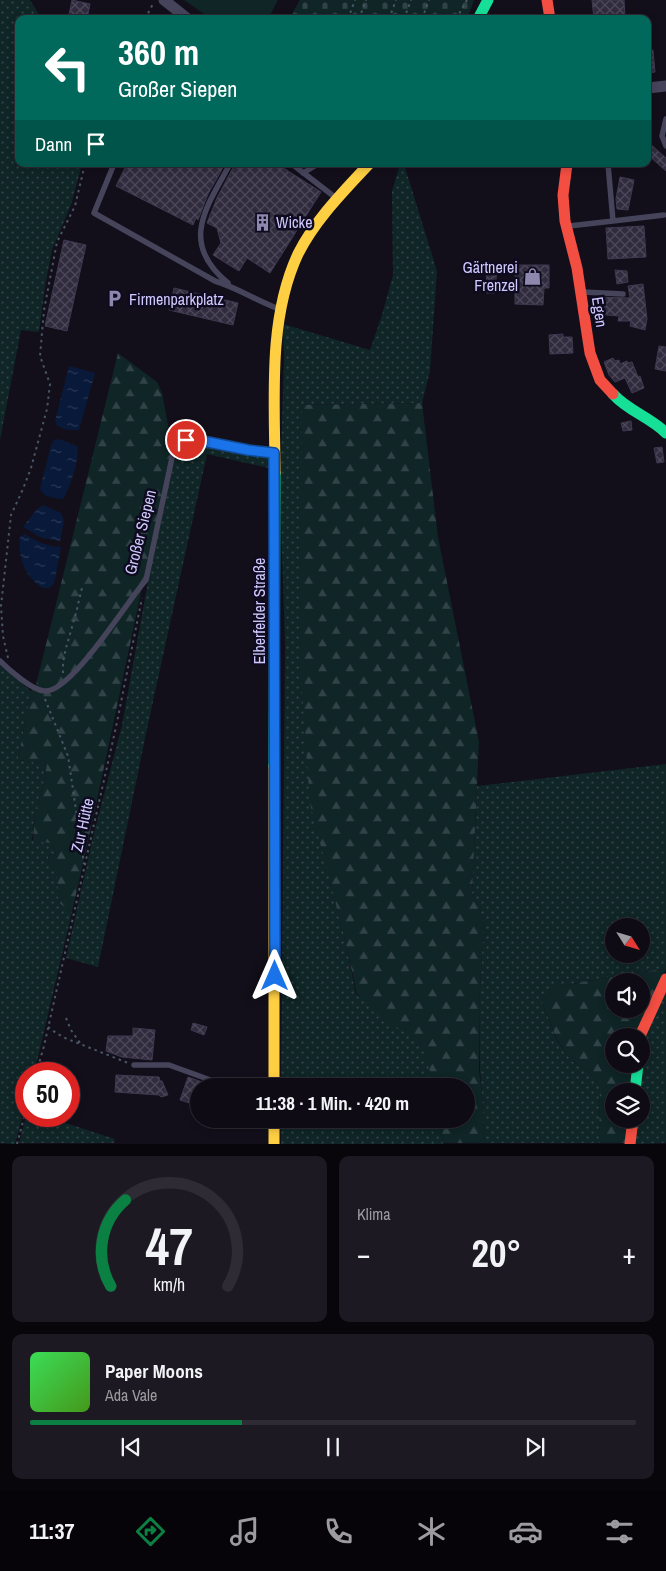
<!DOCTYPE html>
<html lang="de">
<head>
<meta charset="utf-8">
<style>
  :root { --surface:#0e0b14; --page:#1c1922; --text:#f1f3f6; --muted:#9b9ba0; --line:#2e2b34; --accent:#0b8043 }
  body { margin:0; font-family:"Archivo Narrow",sans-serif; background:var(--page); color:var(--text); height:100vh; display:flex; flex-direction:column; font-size:19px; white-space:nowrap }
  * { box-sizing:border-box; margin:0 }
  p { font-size:16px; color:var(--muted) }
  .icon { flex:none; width:28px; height:28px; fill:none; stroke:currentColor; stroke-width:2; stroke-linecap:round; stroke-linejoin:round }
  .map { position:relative; height:1144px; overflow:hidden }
  .panel { display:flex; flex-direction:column; gap:12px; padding:12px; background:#08060b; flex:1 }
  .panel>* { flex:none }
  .hud { position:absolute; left:15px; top:15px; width:636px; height:152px; border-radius:10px; box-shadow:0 2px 8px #0003,0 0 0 1px var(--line); background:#00695c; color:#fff; overflow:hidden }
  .needle { width:32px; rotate:127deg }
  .tools { position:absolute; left:605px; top:918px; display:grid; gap:10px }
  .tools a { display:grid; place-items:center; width:45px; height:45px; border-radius:50%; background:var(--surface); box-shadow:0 2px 8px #0003,0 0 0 1px var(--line); font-size:25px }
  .speed { position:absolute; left:15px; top:1062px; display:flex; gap:10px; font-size:25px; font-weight:700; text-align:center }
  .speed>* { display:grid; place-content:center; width:65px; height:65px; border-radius:50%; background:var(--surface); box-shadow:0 2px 8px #0003,0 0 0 1px var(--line); line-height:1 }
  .speed .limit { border:8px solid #d22; background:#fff; color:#111 }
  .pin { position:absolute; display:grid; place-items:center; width:42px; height:42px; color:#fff; margin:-21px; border:2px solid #fff; border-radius:50%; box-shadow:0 1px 5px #0007 }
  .me { position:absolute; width:55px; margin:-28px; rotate:0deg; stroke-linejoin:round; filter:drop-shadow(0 0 4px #0008) }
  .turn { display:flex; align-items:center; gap:18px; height:105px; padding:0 20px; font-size:22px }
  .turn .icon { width:65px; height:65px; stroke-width:2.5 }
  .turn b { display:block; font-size:35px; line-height:42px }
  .then { display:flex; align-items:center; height:48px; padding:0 20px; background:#0003; gap:10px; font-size:19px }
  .big { font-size:38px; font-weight:700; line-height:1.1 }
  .panel .card { flex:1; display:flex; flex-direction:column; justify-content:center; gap:8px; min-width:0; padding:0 18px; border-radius:10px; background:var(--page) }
  .panel .dial { align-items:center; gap:0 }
  .dial svg { height:130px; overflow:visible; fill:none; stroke:var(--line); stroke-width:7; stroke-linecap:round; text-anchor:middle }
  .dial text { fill:var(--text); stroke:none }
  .song { display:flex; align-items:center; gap:15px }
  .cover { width:60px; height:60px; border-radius:8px; background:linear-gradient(135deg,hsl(130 70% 55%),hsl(100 70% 35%)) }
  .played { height:5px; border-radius:2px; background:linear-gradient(90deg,var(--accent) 35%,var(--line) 35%) }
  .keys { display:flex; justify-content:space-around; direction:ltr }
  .heat { display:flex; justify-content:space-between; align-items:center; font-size:28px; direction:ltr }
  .panel .tiles { flex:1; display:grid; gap:12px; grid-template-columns:1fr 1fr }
  .card:last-child { grid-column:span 2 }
  .trip { position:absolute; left:190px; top:1078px; width:285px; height:50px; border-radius:25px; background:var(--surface); box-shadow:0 2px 8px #0003,0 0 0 1px var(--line); font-weight:700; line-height:50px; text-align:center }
  .dock { display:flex; height:80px; justify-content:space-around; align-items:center; background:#060408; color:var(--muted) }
  .dock .icon { width:35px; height:35px }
  .dock .selected { color:var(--accent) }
  .dock b { font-size:22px; color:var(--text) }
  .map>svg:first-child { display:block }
</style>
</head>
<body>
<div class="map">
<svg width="666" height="1144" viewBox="0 0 666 1144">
  <defs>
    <pattern id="grass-dots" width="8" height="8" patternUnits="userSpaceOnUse" patternTransform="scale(1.25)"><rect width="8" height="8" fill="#0f2526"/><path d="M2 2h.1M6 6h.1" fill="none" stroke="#314347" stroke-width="1.8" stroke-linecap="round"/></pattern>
    <pattern id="forest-firs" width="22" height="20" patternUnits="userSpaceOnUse" patternTransform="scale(1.25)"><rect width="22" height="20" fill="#0f2526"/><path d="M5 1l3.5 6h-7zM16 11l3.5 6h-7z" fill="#314347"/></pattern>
    <pattern id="cemetery-stones" width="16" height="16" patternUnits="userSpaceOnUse" patternTransform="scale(1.25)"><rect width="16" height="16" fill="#0f2526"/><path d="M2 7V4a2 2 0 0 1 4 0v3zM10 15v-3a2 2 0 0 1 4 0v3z" fill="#314347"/></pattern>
    <pattern id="water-ripples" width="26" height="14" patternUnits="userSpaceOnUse" patternTransform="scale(1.25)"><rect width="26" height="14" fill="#08193a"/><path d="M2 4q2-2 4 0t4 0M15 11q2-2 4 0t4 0" fill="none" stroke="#2b3958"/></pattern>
    <pattern id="building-cross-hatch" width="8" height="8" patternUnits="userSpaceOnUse" patternTransform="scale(1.25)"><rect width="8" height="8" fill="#302c3e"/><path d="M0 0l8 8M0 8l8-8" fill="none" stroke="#4d495b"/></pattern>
  </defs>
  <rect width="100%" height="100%" fill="#120f1a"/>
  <path fill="url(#grass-dots)" fill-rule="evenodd" d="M0,0H30L42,19H19V164H82L71,205L52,250L45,286L39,332L21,330L0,440Z
    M400,164H404L437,271L430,371L422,403L302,405L344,935L356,994L424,1045L434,1086H281L285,646L280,486L284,359L283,324L370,350L382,315L393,275L392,191Z
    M188,444H209L272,455L273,469L207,454L147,729L98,967L66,958L93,837L122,725L151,565L171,469L175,456Z
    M0,665L31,691L18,760L47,764L43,787L35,811L32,840L51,843L56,854L48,856L49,865L57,864L59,903L72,912L34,1074H26V1103L15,1144L0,1143Z
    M666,764V969L625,974L556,987L542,1002L557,1041L572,1061L591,1074L600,1086L599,1143H484L482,1094L480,1071L479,1004L484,919L472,893L477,786ZM614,926H641V954H614Z
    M666,990V1143L635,1144L638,1119H641V1069L646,1031Z
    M26,1116H44L115,1139L114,1143H19Z
    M281,1119H439L443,1144H281Z"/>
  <path fill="url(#forest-firs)" fill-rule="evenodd" d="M118,353L157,382L162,393L168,425L177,444L171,454C137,606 107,760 72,912L59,903L56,865H49L48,856L56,854L51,843L33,841L35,811L43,787L47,764L18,760L31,691L36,685Z
    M422,403L438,537L479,742L472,893L484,919L479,1004V1071L482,1093L484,1143H443L439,1119H466V1086H434L423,1045L405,1032L381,1018L357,994L344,935L310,804L300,662L302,405Z
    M666,969L639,1030L638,1036H614V1064H633L631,1091H614V1119H629L626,1143H599L600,1086L591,1074L571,1060L557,1040L542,1002L556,987L625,974ZM614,981H641V1009H614Z"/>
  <path fill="url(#cemetery-stones)" d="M300,0H474L467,19H289Z"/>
  <path fill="#0f2526" d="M184,0H278L268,19H211Z"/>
  <path fill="url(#water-ripples)" d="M69,366L95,373L79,430H68L57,426L55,421Z
    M59,439L77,446C80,459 70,488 63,499C54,498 44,498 40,489L51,445L54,440Z
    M43,505L61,513L64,521L60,541L42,538L23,527L36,510Z
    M25,534C37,542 46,546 61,547L55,580C48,600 30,579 25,569C20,558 19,548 20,537Z"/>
  <path fill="url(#building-cross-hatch)" stroke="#3e3950" d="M72,0L90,4L87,19H68Z
    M592,0H624L625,17L594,19Z
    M648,50H653L655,72L648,73Z
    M648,142L666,158V171L648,155Z
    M127,164H225L208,194L198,220L196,218L193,225L116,186Z
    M235,164H277L321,192L270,273L247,258L239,271L213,255L221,243L217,228L207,223L217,198Z
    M620,177L634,180L628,210L617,209L616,199Z
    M644,226L646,257L608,259L606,228Z
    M64,240L86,245L67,331L45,326Z
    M487,264H497L495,293H486Z
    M515,265H549V288H544L543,305L515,304Z
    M615,270L627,271L628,282L617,284Z
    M643,284L647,319L645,330L630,326L631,321H618L619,316L594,314V297L630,298L628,286Z
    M174,288L238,303L233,325L169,310Z
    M563,334V337H572L573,353L550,354L549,335Z
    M659,346L666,347V371L655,369Z
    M613,358L615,361L619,360L620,364L627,361L628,363L632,362L638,377L640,376L644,388L632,393L625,378L615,382L609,375L604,362Z
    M631,421L632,430L623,431L621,423Z
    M662,447L664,462L657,463L654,448Z
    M193,1023L207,1027L204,1035L191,1030Z
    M133,1028L155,1030L152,1060L122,1057L106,1051L108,1036H133Z
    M116,1075L159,1077L160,1081H162L168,1095L161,1097L159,1095L115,1092Z
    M188,1077L202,1082L200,1086H199V1106L180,1100Z"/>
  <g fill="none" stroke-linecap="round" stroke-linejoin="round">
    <path stroke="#485665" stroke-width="2" stroke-dasharray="2.5 4" stroke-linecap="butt" d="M145,19L154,2
      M348,19L355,0
      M359,19L366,0
      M389,19L396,0
      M404,19L411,0
      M422,19L429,0
      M456,19L467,0
      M8,658L3,636L1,606L11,515L23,489L31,468L47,409L50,384L40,356L44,310L57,242L75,206L85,164
      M63,673C62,655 69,640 73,623C77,611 79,599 82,588
      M45,699L68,756L84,864
      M66,1018L71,1030L80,1043
      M48,1027L56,1033L65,1038L128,1063
      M36,1074L44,1046L116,727L142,598
      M17,1144L26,1110"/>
    <path stroke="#45445b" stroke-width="5.5" d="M666,119L662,136L666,146
      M114,164L94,213L215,281C238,288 257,301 279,309
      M292,164L336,198
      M303,173L318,164
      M613,221L664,215
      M569,226L613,221L608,164
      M228,283C179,243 206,208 230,164
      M583,292L623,294
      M0,661C9,670 32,690 44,691C71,694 127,601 146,580L173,453L186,440L208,442L272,453
      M134,1065H169L227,1086"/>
    <path stroke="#45445b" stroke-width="11" d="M164,0L188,19
      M648,88L666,86"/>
    <path stroke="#16e098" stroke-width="11" d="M478,19L488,0
      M613,394C628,411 650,417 666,433
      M274,766L275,473
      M635,1091L638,1064"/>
    <path stroke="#ffcf43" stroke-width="11" d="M275,473C275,403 267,320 298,254C315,220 343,192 369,164
      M274,1086V766
      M274,1119V1144"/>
    <path stroke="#f24e42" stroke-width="11" d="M547,0L550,19
      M567,164L563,195L565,221L577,268L590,353L600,380L613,394
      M640,1036L666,979
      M630,1144L633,1119"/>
  </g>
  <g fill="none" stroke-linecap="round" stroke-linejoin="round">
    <defs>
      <path id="route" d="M186,440L208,442L248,450L274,453L275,976"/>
    </defs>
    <use href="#route" stroke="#114b97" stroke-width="12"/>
    <use href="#route" stroke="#1a73e8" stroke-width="9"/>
  </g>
  <defs>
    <symbol id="building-bare" viewBox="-9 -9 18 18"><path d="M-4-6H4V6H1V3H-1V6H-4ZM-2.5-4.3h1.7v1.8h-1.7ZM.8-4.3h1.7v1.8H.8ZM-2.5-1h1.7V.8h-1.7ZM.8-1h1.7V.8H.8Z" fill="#8e88af" stroke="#0f0b1f" stroke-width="2.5" paint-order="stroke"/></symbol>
    <symbol id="shop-bare" viewBox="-9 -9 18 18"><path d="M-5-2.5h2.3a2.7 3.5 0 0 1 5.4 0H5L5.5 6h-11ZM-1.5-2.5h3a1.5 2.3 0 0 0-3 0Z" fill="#8e88af" stroke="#0f0b1f" stroke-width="2.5" paint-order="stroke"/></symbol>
    <symbol id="parking-bare" viewBox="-9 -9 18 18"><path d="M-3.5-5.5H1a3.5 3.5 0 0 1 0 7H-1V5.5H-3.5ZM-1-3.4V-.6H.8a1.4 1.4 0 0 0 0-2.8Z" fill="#8e88af" stroke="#0f0b1f" stroke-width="2.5" paint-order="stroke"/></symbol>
  </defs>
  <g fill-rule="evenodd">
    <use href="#building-bare" x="250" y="210" width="25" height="25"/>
    <use href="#shop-bare" x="520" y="264" width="25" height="25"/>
    <use href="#parking-bare" x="102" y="286" width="25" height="25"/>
  </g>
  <g text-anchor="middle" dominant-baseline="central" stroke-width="5" stroke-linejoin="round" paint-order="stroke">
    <g font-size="16" fill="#d0c9ff" stroke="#0f0b1f" text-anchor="start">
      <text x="276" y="222">Wicke</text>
      <text x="518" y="267" text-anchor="end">Gärtnerei<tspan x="518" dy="18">Frenzel</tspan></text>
      <text x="129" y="299">Firmenparkplatz</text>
    </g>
    <g font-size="16" fill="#d0c9ff" stroke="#0f0b1f">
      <text transform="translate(600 312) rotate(81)">Egen</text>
      <text transform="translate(140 532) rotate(-76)">Großer Siepen</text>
      <text transform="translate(259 611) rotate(-90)">Elberfelder Straße</text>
      <text transform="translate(82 825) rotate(-77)">Zur Hütte</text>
    </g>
  </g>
</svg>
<div class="tools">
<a><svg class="needle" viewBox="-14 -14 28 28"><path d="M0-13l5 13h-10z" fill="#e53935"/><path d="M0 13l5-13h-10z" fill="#9b9ba0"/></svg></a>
<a><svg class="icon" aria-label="sound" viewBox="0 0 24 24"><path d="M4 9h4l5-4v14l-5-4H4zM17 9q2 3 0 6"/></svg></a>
<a><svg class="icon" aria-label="search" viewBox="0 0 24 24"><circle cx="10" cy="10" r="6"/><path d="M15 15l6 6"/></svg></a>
<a><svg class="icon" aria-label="layers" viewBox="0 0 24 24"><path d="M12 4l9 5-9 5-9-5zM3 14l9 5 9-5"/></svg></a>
</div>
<div class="speed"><div class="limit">50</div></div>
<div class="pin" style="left:186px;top:440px;background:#d93025"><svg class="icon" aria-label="arrive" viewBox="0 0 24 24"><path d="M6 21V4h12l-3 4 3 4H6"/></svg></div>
<svg class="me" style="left:275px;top:976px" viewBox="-20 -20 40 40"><path d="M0-17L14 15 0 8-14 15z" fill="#1a73e8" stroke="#fff" stroke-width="4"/></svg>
<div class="trip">11:38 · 1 Min. · 420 m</div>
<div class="hud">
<div class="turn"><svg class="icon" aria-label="left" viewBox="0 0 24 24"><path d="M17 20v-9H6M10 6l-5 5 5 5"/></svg><div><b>360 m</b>Großer Siepen</div></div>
<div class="then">Dann<svg class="icon" aria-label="arrive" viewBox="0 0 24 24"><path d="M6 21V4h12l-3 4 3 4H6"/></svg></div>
</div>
</div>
<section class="panel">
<div class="tiles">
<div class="card dial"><svg viewBox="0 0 100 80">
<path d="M14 69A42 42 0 1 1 86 69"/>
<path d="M14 69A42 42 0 0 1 23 16" stroke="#0b8043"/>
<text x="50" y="56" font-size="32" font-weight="700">47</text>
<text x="50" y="72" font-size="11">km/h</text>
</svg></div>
<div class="card"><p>Klima</p>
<div class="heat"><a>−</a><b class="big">20°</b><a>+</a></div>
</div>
<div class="card">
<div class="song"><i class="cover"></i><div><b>Paper Moons</b><p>Ada Vale</p></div></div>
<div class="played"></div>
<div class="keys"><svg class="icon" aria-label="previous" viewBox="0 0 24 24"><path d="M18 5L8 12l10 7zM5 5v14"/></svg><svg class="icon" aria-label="pause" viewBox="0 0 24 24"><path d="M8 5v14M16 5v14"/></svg><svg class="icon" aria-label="next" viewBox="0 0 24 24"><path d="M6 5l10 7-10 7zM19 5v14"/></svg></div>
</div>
</div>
</section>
<nav class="dock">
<b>11:37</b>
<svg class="icon selected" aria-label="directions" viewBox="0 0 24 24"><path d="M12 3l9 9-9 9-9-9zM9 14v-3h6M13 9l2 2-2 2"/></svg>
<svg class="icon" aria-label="music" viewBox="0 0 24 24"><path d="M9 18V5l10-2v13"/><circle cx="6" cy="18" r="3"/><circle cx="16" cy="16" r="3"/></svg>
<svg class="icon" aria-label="phone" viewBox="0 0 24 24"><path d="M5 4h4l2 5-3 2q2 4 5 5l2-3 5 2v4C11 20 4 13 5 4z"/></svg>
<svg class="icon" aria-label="climate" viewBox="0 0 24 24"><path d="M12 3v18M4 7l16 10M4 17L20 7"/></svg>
<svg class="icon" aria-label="car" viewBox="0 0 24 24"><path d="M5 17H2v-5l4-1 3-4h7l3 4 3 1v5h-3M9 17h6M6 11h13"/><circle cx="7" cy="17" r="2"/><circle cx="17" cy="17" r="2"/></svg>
<svg class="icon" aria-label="filters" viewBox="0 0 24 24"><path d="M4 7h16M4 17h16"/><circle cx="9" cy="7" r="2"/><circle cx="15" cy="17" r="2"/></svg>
</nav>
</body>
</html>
